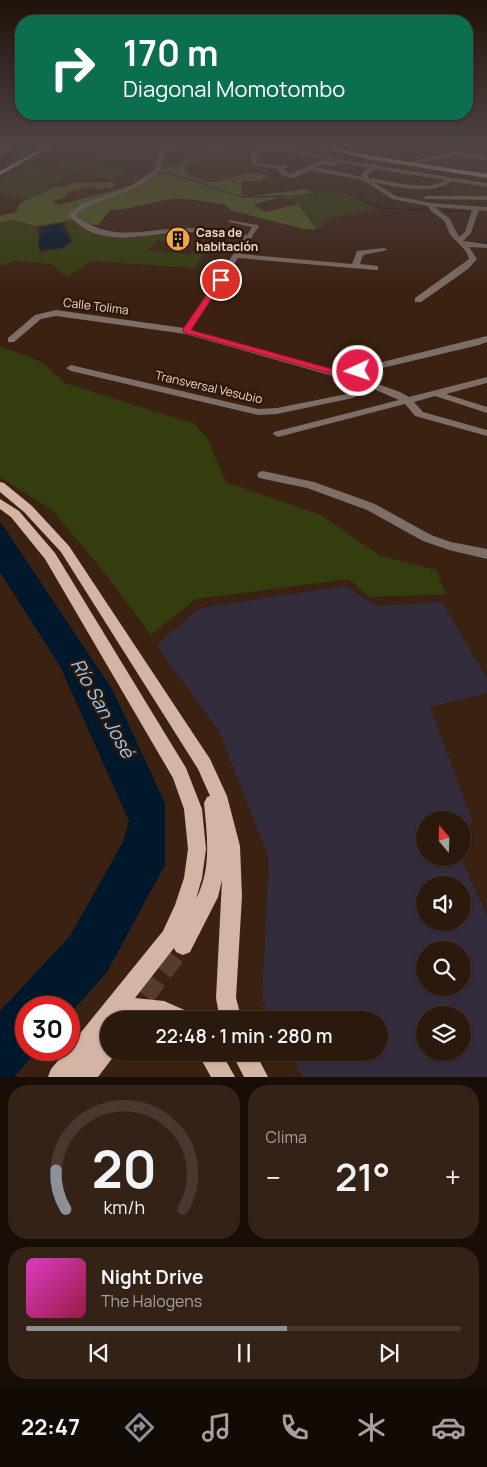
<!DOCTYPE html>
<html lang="es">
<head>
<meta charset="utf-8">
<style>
  :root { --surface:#2c190d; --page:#342216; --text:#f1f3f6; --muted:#a6a09d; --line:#48382e; --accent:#8c9099 }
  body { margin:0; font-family:Manrope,sans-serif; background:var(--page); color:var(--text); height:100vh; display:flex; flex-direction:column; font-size:19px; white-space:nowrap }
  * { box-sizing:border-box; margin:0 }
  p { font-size:16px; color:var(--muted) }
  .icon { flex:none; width:28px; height:28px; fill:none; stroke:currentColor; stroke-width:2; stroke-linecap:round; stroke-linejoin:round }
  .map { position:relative; height:1077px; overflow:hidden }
  .drawer { display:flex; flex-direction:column; gap:8px; padding:8px; background:#180e07; flex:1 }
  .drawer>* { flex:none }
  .top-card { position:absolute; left:15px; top:15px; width:458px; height:105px; border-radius:20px; box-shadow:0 1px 4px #0004,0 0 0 1px var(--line); background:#0b6e4f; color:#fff; overflow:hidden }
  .needle { width:32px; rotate:341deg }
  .fabs { position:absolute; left:416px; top:811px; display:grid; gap:10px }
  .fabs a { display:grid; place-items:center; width:55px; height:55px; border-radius:50%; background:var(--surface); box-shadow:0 1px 4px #0004,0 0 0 1px var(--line); font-size:25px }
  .speed { position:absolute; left:15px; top:996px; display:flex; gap:10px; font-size:25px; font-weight:700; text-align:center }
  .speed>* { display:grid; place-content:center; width:65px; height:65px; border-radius:50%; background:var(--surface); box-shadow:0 1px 4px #0004,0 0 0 1px var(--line); line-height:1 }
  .speed .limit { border:8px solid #d22; background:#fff; color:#111 }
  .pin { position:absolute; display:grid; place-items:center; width:42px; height:42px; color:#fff; margin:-21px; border:2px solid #fff; border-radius:50%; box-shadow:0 1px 5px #0007 }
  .me { position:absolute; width:55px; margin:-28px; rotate:267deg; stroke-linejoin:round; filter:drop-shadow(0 0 4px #0008) }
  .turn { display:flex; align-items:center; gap:18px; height:105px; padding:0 25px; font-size:22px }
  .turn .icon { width:65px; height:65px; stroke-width:2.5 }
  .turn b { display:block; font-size:35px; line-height:42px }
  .big { font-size:38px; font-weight:600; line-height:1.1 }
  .drawer .card { flex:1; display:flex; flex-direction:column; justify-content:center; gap:8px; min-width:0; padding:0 18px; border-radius:20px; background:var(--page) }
  .drawer .dial { align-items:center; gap:0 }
  .dial svg { height:130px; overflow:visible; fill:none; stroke:var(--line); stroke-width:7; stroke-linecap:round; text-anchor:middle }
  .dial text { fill:var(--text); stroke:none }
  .song { display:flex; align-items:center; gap:15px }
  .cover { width:60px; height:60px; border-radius:8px; background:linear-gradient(135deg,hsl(310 70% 55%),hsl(340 70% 35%)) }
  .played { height:5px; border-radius:2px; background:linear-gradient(90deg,var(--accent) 60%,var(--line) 60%) }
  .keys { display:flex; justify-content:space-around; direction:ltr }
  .heat { display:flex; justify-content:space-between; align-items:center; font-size:28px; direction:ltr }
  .drawer .tiles { flex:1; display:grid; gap:8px; grid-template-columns:1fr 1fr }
  .card:last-child { grid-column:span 2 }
  .trip { position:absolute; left:100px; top:1011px; width:288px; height:50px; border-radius:25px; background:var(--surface); box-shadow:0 1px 4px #0004,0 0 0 1px var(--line); font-weight:600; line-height:50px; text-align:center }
  .tabs { display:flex; height:80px; justify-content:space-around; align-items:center; background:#120a05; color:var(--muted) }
  .tabs .icon { width:35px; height:35px }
  .tabs .current { color:var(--accent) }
  .tabs b { font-size:22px; color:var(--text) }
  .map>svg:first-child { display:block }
</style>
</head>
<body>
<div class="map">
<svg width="487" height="1077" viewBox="0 0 487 1077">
  <rect width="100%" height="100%" fill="#3b2111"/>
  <path fill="#3e2a2b" d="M452,156L487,162V175L418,162Z"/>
  <path fill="#332c3c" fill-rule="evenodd" d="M345,586L377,606L442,602L487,679V693L430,707L473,823L463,825L462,820H425V858H461L487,916V1077H303L290,1053L379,1052V1020H273L262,1000L269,859L219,731L156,645L200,608ZM425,885H462V922H425ZM425,950H462V988H425ZM425,1015H462V1052H425Z"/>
  <path fill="#482713" d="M235,150H251L250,174L217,182L201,178L194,172L192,164Z
    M451,180L486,186L483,192L480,193L481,196H457L446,186Z"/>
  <path fill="#333d0d" d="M107,143H175L154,154L115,161L90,154Z
    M75,158L131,171L111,180L51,166Z
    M27,167L69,174L27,200L0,193V181Z
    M329,190L344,191L377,210L325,219L323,227L316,229L304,211L293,199Z
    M14,220L37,226L39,253L64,248L73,241L65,221C77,220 82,229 93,233C117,241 154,235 179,233L171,242L158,240L147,250L190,255L199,244L209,245L195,268L92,261L67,277L51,264L16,261L0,266V222Z
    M0,346L42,362L65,383L195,424L207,438L226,482L321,515L379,555L436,570L446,594L370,597L349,579L196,599L151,635L108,577L53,511L0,477Z"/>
  <path fill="#515f1f" d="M223,145H235L237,147C218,150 201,159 184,167L185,172C219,193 223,175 254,173C259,173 265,175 270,176L260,181H242L241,193L245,197L306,189L316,194L288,199L280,197L253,205L265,212L298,204L316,229H304L230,210L226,205C204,201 182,196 160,201C142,204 128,210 110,210L98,225H92L79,219L37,226L14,220L0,222V216L16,212L20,203L57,186L65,187L73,183L114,182L115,187L99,189L90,187L68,192L64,198L52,201L59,205L133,185L144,184L163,166H174L209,149Z"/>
  <path fill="#00182c" d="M27,143H41L0,164V157Z
    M62,223L71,242L61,248L42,250L39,246V237L42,231L39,228Z
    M0,523L4,527L112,689L165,803V865L107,972L69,1015V1008H26V1050H38L14,1077H0V1011L70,936L123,842L129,821L61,668L0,572Z"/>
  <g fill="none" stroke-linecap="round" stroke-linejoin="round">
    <path stroke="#00182c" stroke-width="1" d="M49,149L100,163L176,175L241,197L301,196L329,190H340L381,208L474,212
      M475,222L478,213"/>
    <path stroke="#00182c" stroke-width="2" d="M478,243H487"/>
    <path stroke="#553c2d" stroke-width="20" stroke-dasharray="20 10" stroke-linecap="butt" d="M127,1020L183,945"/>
    <path fill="#7d6e67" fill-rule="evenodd" d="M15,143H21L0,155V151Z
      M173,143H179L164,156L160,171L141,185L86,207L75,214L76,216C113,244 147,228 189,228C208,228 228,232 247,235L252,227L229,222V220L258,225L259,226L241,254L352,264L357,251L384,248L388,250L363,255L360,264L378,266V270H375L238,258L191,330L342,372L487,336V342L479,345L353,375L400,392L409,397L487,377V383L446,394L487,407V413L435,396L414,402L423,412L487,430V436L415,416L405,404L278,437L273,434L274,432L399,400L369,387L353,398L277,414L258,415L71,371L66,368L71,365L258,409L277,408L347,394L361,384L186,334L56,316L41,319L14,342H8V338L35,315L56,310L184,328L244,238C225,235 206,232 187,232C153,232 109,248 79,225C75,221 71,219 69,214L82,204L123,190L140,180L155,169L159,154Z
      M292,145L295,147L291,149C307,152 366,168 377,163L379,166L487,183V187L451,181C434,196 395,187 373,182L396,196L431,203L487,207V211L479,210L471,233L463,241L487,244V248L469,247L477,259L468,269L421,302H415V298L469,259C466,247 456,243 450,234C447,230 447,223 443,220C438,215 431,213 428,206L392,199L363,180L310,170L296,177L289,178L282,175L277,169L251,164V150L276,149ZM285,151L369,168L362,173V177L315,167L323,164L335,166L338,164L323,160L290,174L283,169L287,167V165L279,166L257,163L256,153ZM375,169L445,180C431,192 390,182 373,178L370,180L367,175ZM435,207L472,210L465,232L459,237L450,219Z
      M454,151L487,157V161L454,155L409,165L406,163Z
      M427,196H487V200L425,199L424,198Z
      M263,471L314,482L375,504L431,535L451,542L487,549V559L449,550L423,541L367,510L307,488L259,478L257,475L259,472Z"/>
    <path fill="#d3b4a5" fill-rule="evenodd" d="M51,143H57L0,175V171Z
      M303,143H313L372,156L487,174V178L372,160Z
      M0,482L4,483L32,506L69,546L210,759L227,796L240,846L242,896L236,998L242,1020H220L216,998L222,880L218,897L190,952L183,955L176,952L174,948L135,998L164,1001L189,1012L192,1020H109V1032L106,1035L109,1034V1052H117L98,1077H48L51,1069L67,1050H69V1047L163,931L175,905L184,878L188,849L184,809L173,778L45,559L11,517L0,509V499L19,511L55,553L186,768L202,809L206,849L202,878L196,899C212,868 207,836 204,803L207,797L210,796L198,769L61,552L24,512L0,492Z
      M197,1052H221L235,1077H211Z
      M231,1052H255L268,1077H244Z"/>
  </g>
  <linearGradient id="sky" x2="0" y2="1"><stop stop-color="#201209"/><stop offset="0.49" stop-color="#4f4343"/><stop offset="1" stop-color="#4f4343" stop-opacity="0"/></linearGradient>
  <rect width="487" height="294" fill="url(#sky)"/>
  <path fill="#e11d48" stroke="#92132f" d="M221,278L224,280L191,330L343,372L358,369L362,371L342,377L183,332V329L218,279Z"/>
  <defs>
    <symbol id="building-disc" viewBox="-11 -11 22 22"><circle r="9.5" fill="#f3a443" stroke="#311707"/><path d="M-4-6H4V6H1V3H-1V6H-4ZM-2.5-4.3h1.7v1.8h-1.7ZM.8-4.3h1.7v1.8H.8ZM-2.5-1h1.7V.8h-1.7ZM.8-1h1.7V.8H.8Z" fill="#111"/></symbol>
  </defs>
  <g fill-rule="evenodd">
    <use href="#building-disc" x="164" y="225" width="28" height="28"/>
  </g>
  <g text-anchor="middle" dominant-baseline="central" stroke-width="5" stroke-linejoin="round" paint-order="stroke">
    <g font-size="12" font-weight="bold" fill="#ead8ce" stroke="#311707" text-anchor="start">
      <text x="196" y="232">Casa de<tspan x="196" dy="14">habitación</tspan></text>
    </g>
    <g font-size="12" fill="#ead8ce" stroke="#311707">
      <text transform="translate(96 306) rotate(7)">Calle Tolima</text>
      <text transform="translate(209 387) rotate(13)">Transversal Vesubio</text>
    </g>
    <g font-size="19" font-style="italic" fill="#8bccfc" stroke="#311707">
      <text transform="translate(103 708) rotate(61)">Río San José</text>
    </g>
  </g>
</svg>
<div class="fabs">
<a><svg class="needle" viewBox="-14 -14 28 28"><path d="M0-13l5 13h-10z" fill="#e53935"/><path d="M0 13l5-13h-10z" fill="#a6a09d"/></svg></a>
<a><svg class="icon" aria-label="sound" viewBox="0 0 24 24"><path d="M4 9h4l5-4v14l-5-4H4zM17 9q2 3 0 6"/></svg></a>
<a><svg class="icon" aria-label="search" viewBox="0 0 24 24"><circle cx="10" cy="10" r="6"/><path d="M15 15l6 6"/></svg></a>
<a><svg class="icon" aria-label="layers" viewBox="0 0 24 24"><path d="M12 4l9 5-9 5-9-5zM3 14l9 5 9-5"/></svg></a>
</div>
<div class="speed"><div class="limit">30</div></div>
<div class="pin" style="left:221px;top:280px;background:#d93025"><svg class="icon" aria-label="arrive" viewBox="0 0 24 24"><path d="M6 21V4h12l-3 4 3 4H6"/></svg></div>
<svg class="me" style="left:358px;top:371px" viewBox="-20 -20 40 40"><circle r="17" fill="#e11d48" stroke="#fff" stroke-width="3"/><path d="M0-11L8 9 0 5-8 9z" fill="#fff"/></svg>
<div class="trip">22:48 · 1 min · 280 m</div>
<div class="top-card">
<div class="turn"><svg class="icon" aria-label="right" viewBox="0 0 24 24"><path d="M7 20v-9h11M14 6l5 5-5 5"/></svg><div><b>170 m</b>Diagonal Momotombo</div></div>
</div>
</div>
<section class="drawer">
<div class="tiles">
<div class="card dial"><svg viewBox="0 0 100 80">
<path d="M14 69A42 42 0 1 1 86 69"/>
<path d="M14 69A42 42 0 0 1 8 45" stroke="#8c9099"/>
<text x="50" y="56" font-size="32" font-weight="700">20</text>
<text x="50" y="72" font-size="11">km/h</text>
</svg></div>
<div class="card"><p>Clima</p>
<div class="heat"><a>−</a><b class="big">21°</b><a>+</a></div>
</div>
<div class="card">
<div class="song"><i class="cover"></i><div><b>Night Drive</b><p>The Halogens</p></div></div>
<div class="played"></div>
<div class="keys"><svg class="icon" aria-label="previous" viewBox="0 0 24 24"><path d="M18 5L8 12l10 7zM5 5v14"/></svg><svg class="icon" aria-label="pause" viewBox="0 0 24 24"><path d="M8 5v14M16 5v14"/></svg><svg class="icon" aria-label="next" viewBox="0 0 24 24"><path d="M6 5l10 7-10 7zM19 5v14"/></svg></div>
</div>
</div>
</section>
<nav class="tabs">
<b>22:47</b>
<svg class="icon current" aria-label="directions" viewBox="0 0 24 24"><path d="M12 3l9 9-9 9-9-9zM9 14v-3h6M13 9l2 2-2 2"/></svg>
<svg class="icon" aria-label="music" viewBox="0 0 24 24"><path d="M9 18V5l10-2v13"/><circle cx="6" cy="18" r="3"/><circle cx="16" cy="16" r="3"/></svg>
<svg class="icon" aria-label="phone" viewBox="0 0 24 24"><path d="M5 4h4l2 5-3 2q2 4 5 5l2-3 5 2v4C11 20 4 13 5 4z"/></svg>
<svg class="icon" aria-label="climate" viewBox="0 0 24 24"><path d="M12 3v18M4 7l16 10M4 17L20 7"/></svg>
<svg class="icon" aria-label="car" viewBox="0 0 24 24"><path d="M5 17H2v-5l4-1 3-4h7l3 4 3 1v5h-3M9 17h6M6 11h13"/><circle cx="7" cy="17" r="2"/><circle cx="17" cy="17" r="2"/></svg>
</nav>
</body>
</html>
